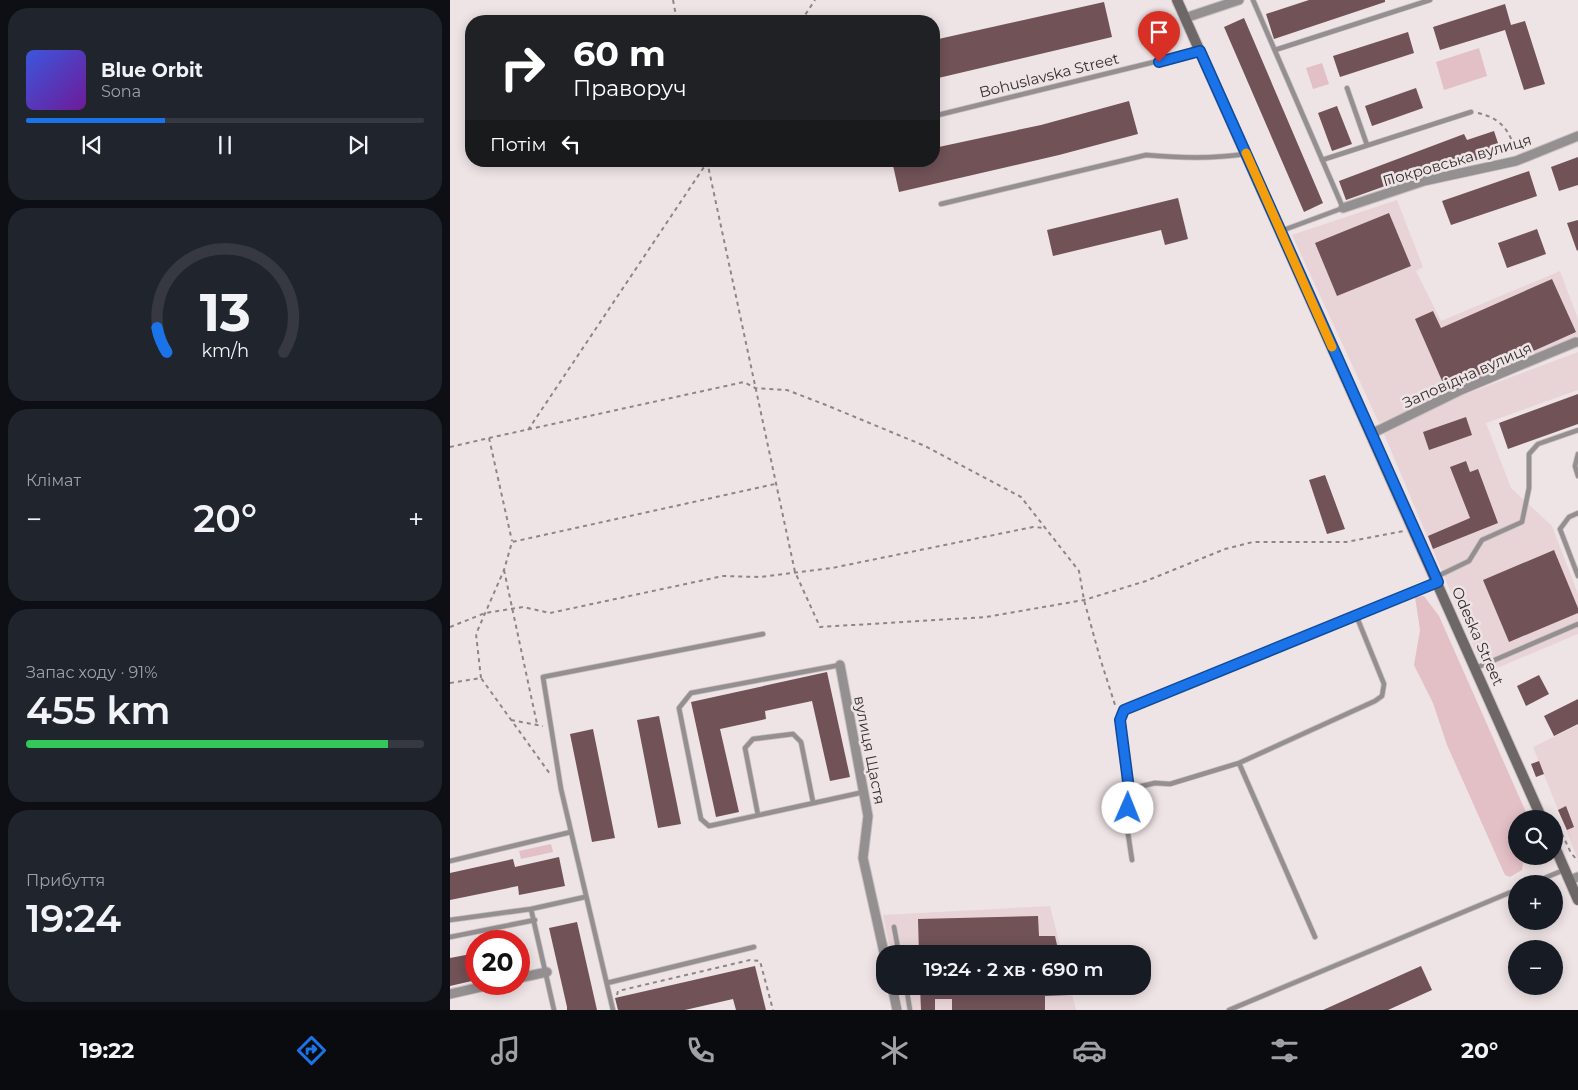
<!DOCTYPE html>
<html lang="uk">
<head>
<meta charset="utf-8">
<style>
  :root { --surface:#171b24; --page:#20242c; --text:#f1f3f6; --muted:#9ea1a6; --line:#363941; --accent:#1a73e8 }
  body { margin:0; font-family:Montserrat,sans-serif; background:var(--page); color:var(--text); height:100vh; display:flex; flex-direction:column; font-size:19px; white-space:nowrap }
  * { box-sizing:border-box; margin:0 }
  p { font-size:16px; color:var(--muted) }
  .icon { flex:none; width:28px; height:28px; fill:none; stroke:currentColor; stroke-width:2; stroke-linecap:round; stroke-linejoin:round }
  .map { position:relative; flex:1; overflow:hidden }
  .side { display:flex; flex-direction:column; gap:8px; padding:8px; background:#0d0f14; width:450px }
  .side>* { flex:none }
  .guide { position:absolute; left:15px; top:15px; width:475px; height:152px; border-radius:20px; box-shadow:0 2px 12px #0003; background:#202124; color:#fff; overflow:hidden }
  .tools { position:absolute; left:1058px; top:810px; display:grid; gap:10px }
  .tools a { display:grid; place-items:center; width:55px; height:55px; border-radius:50%; background:var(--surface); box-shadow:0 2px 12px #0003; font-size:25px }
  .speed { position:absolute; left:15px; top:930px; display:flex; gap:10px; font-size:25px; font-weight:700; text-align:center }
  .speed>* { display:grid; place-content:center; width:65px; height:65px; border-radius:50%; background:var(--surface); box-shadow:0 2px 12px #0003; line-height:1 }
  .speed .limit { border:8px solid #d22; background:#fff; color:#111 }
  .pin { position:absolute; display:grid; place-items:center; width:42px; height:42px; color:#fff; margin:-51px -21px; border-radius:50% 50% 50% 0; rotate:-45deg; box-shadow:0 0 5px #0007 }
  .pin .icon { rotate:45deg }
  .me { position:absolute; width:55px; margin:-28px; rotate:1deg; stroke-linejoin:round; filter:drop-shadow(0 0 4px #0008) }
  .turn { display:flex; align-items:center; gap:18px; height:105px; padding:0 25px; font-size:22px }
  .turn .icon { width:65px; height:65px; stroke-width:2.5 }
  .turn b { display:block; font-size:35px; line-height:42px }
  .then { display:flex; align-items:center; height:48px; padding:0 25px; background:#0003; gap:10px; font-size:19px }
  .big { font-size:38px; font-weight:600; line-height:1.1 }
  .side .tile { flex:1; display:flex; flex-direction:column; justify-content:center; gap:8px; min-width:0; padding:0 18px; border-radius:20px; background:var(--page) }
  .side .dial { align-items:center; gap:0 }
  .dial svg { height:130px; overflow:visible; fill:none; stroke:var(--line); stroke-width:7; stroke-linecap:round; text-anchor:middle }
  .dial text { fill:var(--text); stroke:none }
  .song { display:flex; align-items:center; gap:15px }
  .cover { width:60px; height:60px; border-radius:8px; background:linear-gradient(135deg,hsl(230 70% 55%),hsl(280 70% 35%)) }
  .played { height:5px; border-radius:2px; background:linear-gradient(90deg,var(--accent) 35%,var(--line) 35%) }
  .keys { display:flex; justify-content:space-around; direction:ltr }
  .heat { display:flex; justify-content:space-between; align-items:center; font-size:28px; direction:ltr }
  .charge { height:8px; border-radius:4px; background:linear-gradient(90deg,#34c759 91%,var(--line) 0) }
  .trip { position:absolute; left:426px; top:945px; width:275px; height:50px; border-radius:20px; background:var(--surface); box-shadow:0 2px 12px #0003; font-weight:600; line-height:50px; text-align:center }
  .menu { display:flex; height:80px; justify-content:space-around; align-items:center; background:#090b0e; color:var(--muted) }
  .menu .icon { width:35px; height:35px }
  .menu .selected { color:var(--accent) }
  .menu b { font-size:22px; color:var(--text) }
  main { display:flex; flex:1; min-height:0 }
  .map>svg:first-child { display:block }
</style>
</head>
<body>
<main>
<section class="side">
<div class="tile">
<div class="song"><i class="cover"></i><div><b>Blue Orbit</b><p>Sona</p></div></div>
<div class="played"></div>
<div class="keys"><svg class="icon" aria-label="previous" viewBox="0 0 24 24"><path d="M18 5L8 12l10 7zM5 5v14"/></svg><svg class="icon" aria-label="pause" viewBox="0 0 24 24"><path d="M8 5v14M16 5v14"/></svg><svg class="icon" aria-label="next" viewBox="0 0 24 24"><path d="M6 5l10 7-10 7zM19 5v14"/></svg></div>
</div>
<div class="tile dial"><svg viewBox="0 0 100 80">
<path d="M14 69A42 42 0 1 1 86 69"/>
<path d="M14 69A42 42 0 0 1 8 54" stroke="#1a73e8"/>
<text x="50" y="56" font-size="32" font-weight="700">13</text>
<text x="50" y="72" font-size="11">km/h</text>
</svg></div>
<div class="tile"><p>Клімат</p>
<div class="heat"><a>−</a><b class="big">20°</b><a>+</a></div>
</div>
<div class="tile"><p>Запас ходу · 91%</p><b class="big">455 km</b><div class="charge"></div></div>
<div class="tile"><p>Прибуття</p><b class="big">19:24</b></div>
</section>
<div class="map">
<svg width="1128" height="1010" viewBox="0 0 1128 1010">
  <rect width="100%" height="100%" fill="#eee3e5"/>
  <path fill="#e8d4d7" d="M947,200L973,267L966,271L991,321L1110,271L1128,319V337L929,423L842,235Z
    M1128,352V390L1036,423L1061,488L1102,526L1128,594V634L1035,673L934,434L1000,400Z
    M1128,725V860L1083,747Z
    M600,906L612,954H441L433,915Z
    M448,986H620L626,1010H453Z"/>
  <path fill="#e3c0c6" d="M1029,48L1037,76L994,90L986,62Z
    M872,63L879,84L863,89L856,68Z
    M974,596L989,616L1079,819H1066V856H1074L1072,870L1060,877L1055,875L997,745L983,703L964,665L970,630L965,597Z
    M101,844L103,852L71,859L69,851Z"/>
  <path fill="#705257" d="M859,0H935V2L824,39L816,14Z
    M654,2L662,37L484,79V40Z
    M1055,4L1061,25L1075,21L1095,84L1074,90L1055,30L990,50L983,27Z
    M794,18L873,203L854,212L774,27Z
    M958,32L964,53L890,77L883,56Z
    M966,88L973,108L922,126L915,106Z
    M679,101L688,134L609,155L449,192L442,161H484V148L591,125Z
    M887,106L902,144L882,151L868,113Z
    M1044,131L1051,152L1024,161L1022,155L896,200L889,181L1014,134L1017,140Z
    M1128,157V185L1109,191L1101,167Z
    M1079,171L1087,196L1001,225L992,201Z
    M728,198L738,239L715,245L711,230L603,256L597,230Z
    M939,213L961,266L887,296L865,243Z
    M1128,220V250L1127,251L1117,223Z
    M1087,229L1096,254L1057,268L1048,243Z
    M1102,279L1126,332L996,390L965,319L983,311L991,328Z
    M1128,394V424L1058,449L1049,423Z
    M1016,417L1022,435L979,450L973,432Z
    M1016,461L1020,472L1028,469L1048,523L983,549L978,536L1020,518L1000,467Z
    M875,475L895,529L877,534L859,480Z
    M1104,550L1128,608V613L1059,642L1033,580Z
    M377,672L400,777L380,781L362,701L315,711L316,719L270,729L289,812L266,817L241,702Z
    M1089,675L1099,694L1076,706L1067,686Z
    M1128,699V724L1104,736L1094,716Z
    M209,716L231,824L208,828L187,720Z
    M143,729L165,838L142,842L120,734Z
    M1089,761L1094,774L1086,777L1081,764Z
    M1116,806L1124,827L1117,830L1108,810Z
    M109,857L115,886L69,895L68,886L0,900V873L63,859L65,867Z
    M588,916L589,936H605L609,954H469L468,919Z
    M127,922L147,1010H117V1007L99,928Z
    M26,953V980L0,986V958Z
    M305,966L316,1010H286L283,999L235,1010H168L165,998Z
    M971,966L982,990L938,1010H873Z
    M470,986H617L619,995L595,996V1010H502V999H485V1010H471Z"/>
  <g fill="none" stroke-linecap="round" stroke-linejoin="round">
    <defs>
      <path id="lane" d="M803,0L893,208L831,231
        M825,50L980,0
        M897,88L917,145
        M484,116L749,51
        M872,160L1021,112
        M491,204L696,155C729,158 762,159 795,154
        M1128,454L1125,466L1128,476
        M1128,513L1119,517L1110,529L1128,576
        M986,577L1019,561L1032,540L1072,522L1079,488V454L1088,444L1128,430
        M390,665L241,693L229,708L251,819L259,826L414,792
        M1026,668L1128,624
        M789,763L865,937
        M679,789L705,783L720,784L789,763L925,701L932,696L934,684L906,615
        M308,815L295,748L303,739L343,734L351,742L363,802
        M682,860L677,827L679,789L670,720L674,710L986,582
        M0,861L121,832
        M1080,884L1114,870
        M81,909L104,1010
        M0,920L81,909L135,897
        M444,927L449,954
        M0,937L85,920
        M157,983L304,947
        M456,986L460,1010
        M163,1010L111,789L93,677L313,634
        M779,1010L1066,890"/>
      <path id="street" d="M735,18L789,0
        M893,208L974,181L1066,161L1128,136
        M921,434L1011,390L1126,342
        M390,665L418,816L413,858L435,957
        M1120,880L1128,877
        M69,978L97,972
        M442,986L447,1010
        M0,994L44,984"/>
      <path id="secondary" d="M727,0L1092,819
        M1104,845L1128,900"/>
    </defs>
    <use href="#lane" stroke="#c9bfc1" stroke-width="6"/>
    <use href="#street" stroke="#c9bfc1" stroke-width="11"/>
    <use href="#secondary" stroke="#c9bfc1" stroke-width="12"/>
    <path stroke="#8d8688" stroke-width="2" stroke-dasharray="4 4" stroke-linecap="butt" d="M223,0L227,21
      M351,21L365,0
      M1028,113C1050,118 1060,130 1065,151
      M257,161L345,572L370,627L536,617L634,600L696,581L775,549L803,542H896L954,531
      M78,430L256,164
      M39,438L294,382L305,388L337,390L376,405L475,446L571,497L629,571L634,600L650,658L666,708
      M0,447L39,438L62,541
      M54,570L87,724
      M0,627L35,613L73,607L100,613L273,576L310,577L382,568L583,527L595,528
      M31,678L26,634L54,570L62,542L325,484
      M0,683L31,678L100,774
      M61,720L93,726
      M1104,822L1106,821L1121,853L1128,861
      M167,995L168,991L300,960L310,961L323,1010"/>
    <use href="#lane" stroke="#949091" stroke-width="4.5"/>
    <use href="#street" stroke="#949091" stroke-width="9"/>
    <use href="#secondary" stroke="#6d6768" stroke-width="10"/>
  </g>
  <g fill="none" stroke-linecap="round" stroke-linejoin="round">
    <defs>
      <path id="route" d="M678,808L679,789L670,720L674,710L988,582L750,51L709,62"/>
    </defs>
    <use href="#route" stroke="#114b97" stroke-width="12"/>
    <use href="#route" stroke="#1a73e8" stroke-width="9"/>
    <path stroke="#f59e0b" stroke-width="9" d="M796,153L882,347"/>
  </g>
  <g text-anchor="middle" dominant-baseline="central" stroke-width="5" stroke-linejoin="round" paint-order="stroke">
    <g font-size="15" fill="#343031" stroke="#eee3e5">
      <text transform="translate(599 75) rotate(-14)">Bohuslavska Street</text>
      <text transform="translate(1007 160) rotate(-16)">Покровська вулиця</text>
      <text transform="translate(1017 375) rotate(-24)">Заповідна вулиця</text>
      <text transform="translate(1028 636) rotate(66)">Odeska Street</text>
      <text transform="translate(420 750) rotate(79)">вулиця Щастя</text>
    </g>
  </g>
</svg>
<div class="tools">
<a><svg class="icon" aria-label="search" viewBox="0 0 24 24"><circle cx="10" cy="10" r="6"/><path d="M15 15l6 6"/></svg></a>
<a>+</a>
<a>−</a>
</div>
<div class="speed"><div class="limit">20</div></div>
<div class="pin" style="left:709px;top:62px;background:#d93025"><svg class="icon" aria-label="arrive" viewBox="0 0 24 24"><path d="M6 21V4h12l-3 4 3 4H6"/></svg></div>
<svg class="me" style="left:678px;top:808px" viewBox="-20 -20 40 40"><circle r="19" fill="#fff"/><path d="M0-13L10 11 0 6-10 11z" fill="#1a73e8"/></svg>
<div class="trip">19:24 · 2 хв · 690 m</div>
<div class="guide">
<div class="turn"><svg class="icon" aria-label="right" viewBox="0 0 24 24"><path d="M7 20v-9h11M14 6l5 5-5 5"/></svg><div><b>60 m</b>Праворуч</div></div>
<div class="then">Потім<svg class="icon" aria-label="left" viewBox="0 0 24 24"><path d="M17 20v-9H6M10 6l-5 5 5 5"/></svg></div>
</div>
</div>
</main>
<nav class="menu">
<b>19:22</b>
<svg class="icon selected" aria-label="directions" viewBox="0 0 24 24"><path d="M12 3l9 9-9 9-9-9zM9 14v-3h6M13 9l2 2-2 2"/></svg>
<svg class="icon" aria-label="music" viewBox="0 0 24 24"><path d="M9 18V5l10-2v13"/><circle cx="6" cy="18" r="3"/><circle cx="16" cy="16" r="3"/></svg>
<svg class="icon" aria-label="phone" viewBox="0 0 24 24"><path d="M5 4h4l2 5-3 2q2 4 5 5l2-3 5 2v4C11 20 4 13 5 4z"/></svg>
<svg class="icon" aria-label="climate" viewBox="0 0 24 24"><path d="M12 3v18M4 7l16 10M4 17L20 7"/></svg>
<svg class="icon" aria-label="car" viewBox="0 0 24 24"><path d="M5 17H2v-5l4-1 3-4h7l3 4 3 1v5h-3M9 17h6M6 11h13"/><circle cx="7" cy="17" r="2"/><circle cx="17" cy="17" r="2"/></svg>
<svg class="icon" aria-label="filters" viewBox="0 0 24 24"><path d="M4 7h16M4 17h16"/><circle cx="9" cy="7" r="2"/><circle cx="15" cy="17" r="2"/></svg>
<b>20°</b>
</nav>
</body>
</html>
